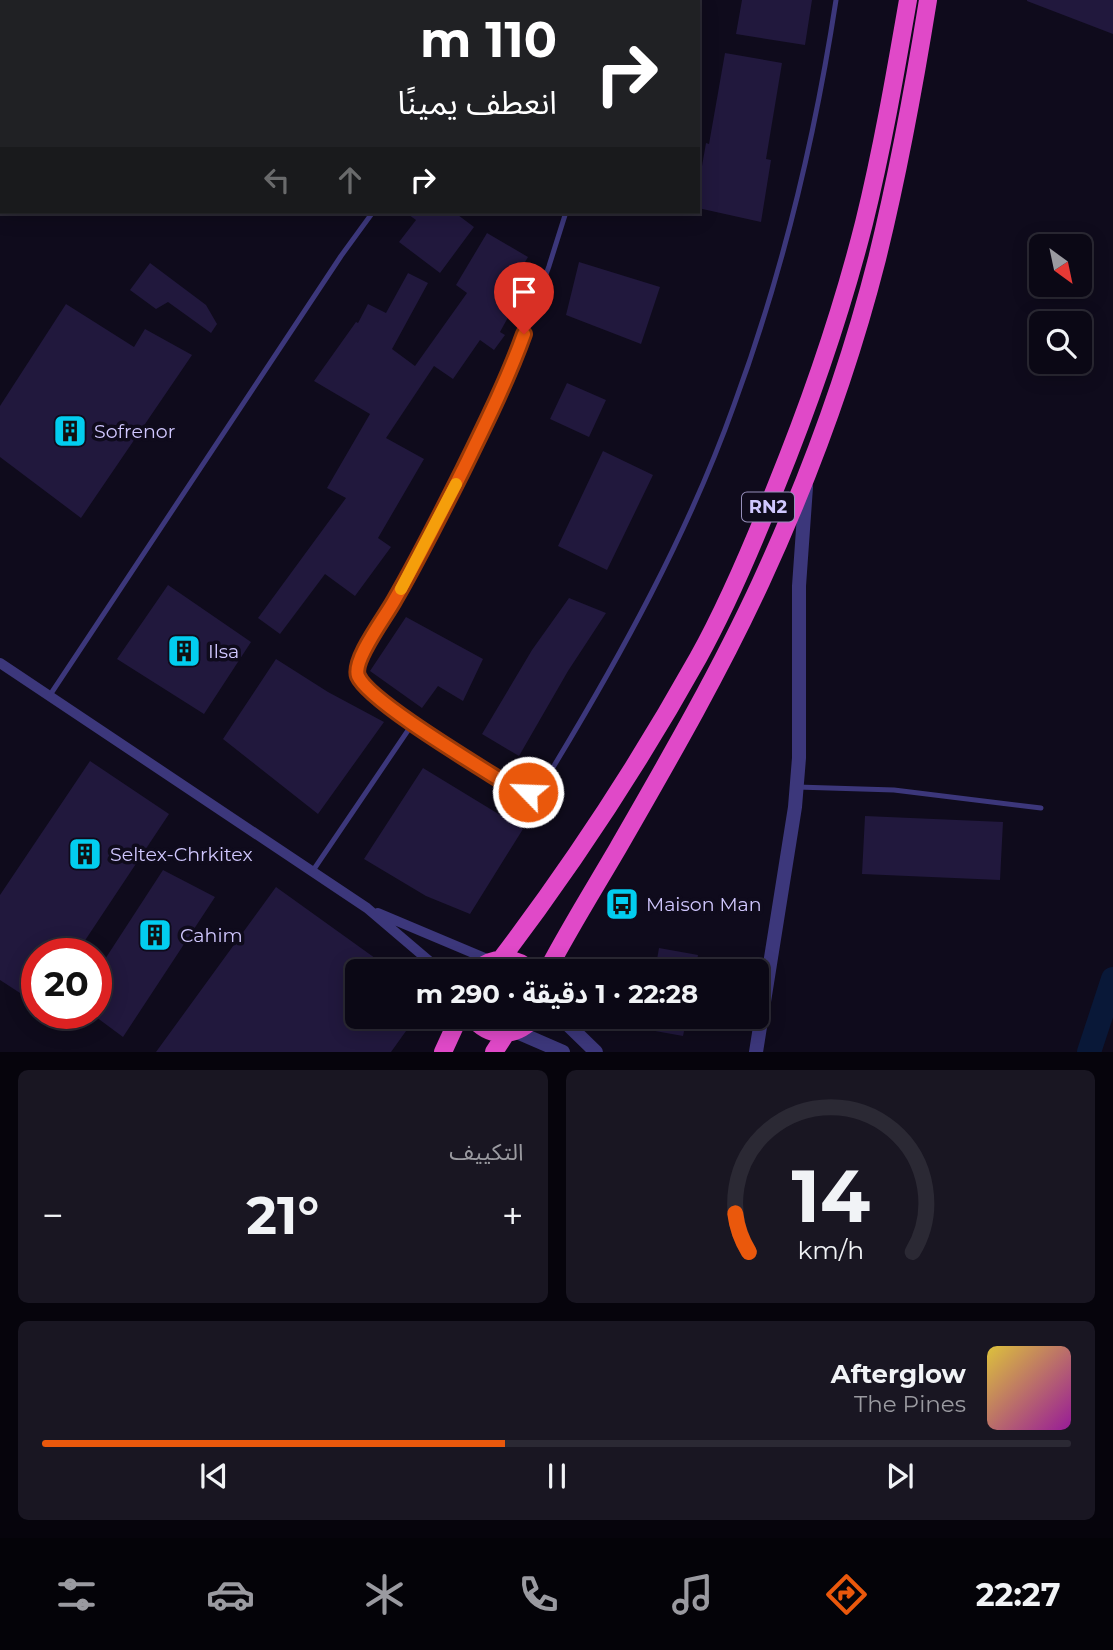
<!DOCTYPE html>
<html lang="ar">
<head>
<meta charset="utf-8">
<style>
  :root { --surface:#0b0815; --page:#191622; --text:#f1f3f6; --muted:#9a9aa0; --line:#2b2934; --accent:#ea580c }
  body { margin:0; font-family:Montserrat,"Noto Sans Arabic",sans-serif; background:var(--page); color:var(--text); direction:rtl; height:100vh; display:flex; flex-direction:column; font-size:26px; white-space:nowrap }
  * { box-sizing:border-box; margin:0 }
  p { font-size:23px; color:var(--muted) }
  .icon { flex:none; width:38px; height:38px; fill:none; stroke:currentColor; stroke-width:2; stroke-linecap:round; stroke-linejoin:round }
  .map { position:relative; height:1052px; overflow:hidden; direction:ltr }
  .details { display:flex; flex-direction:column; gap:18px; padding:18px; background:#06040c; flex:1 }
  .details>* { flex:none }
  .guide { position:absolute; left:0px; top:0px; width:700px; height:214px; box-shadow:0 4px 18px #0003,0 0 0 2px var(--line); direction:rtl; background:#202124; color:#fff; overflow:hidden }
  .needle { width:46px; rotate:147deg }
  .fabs { position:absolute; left:1029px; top:234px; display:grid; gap:14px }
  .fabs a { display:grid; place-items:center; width:63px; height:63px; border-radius:10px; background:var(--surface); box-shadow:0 4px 18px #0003,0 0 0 2px var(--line); font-size:35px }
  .speed { position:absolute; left:21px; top:938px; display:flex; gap:14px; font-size:35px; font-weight:700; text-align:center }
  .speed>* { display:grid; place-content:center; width:91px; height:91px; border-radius:50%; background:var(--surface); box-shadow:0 4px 18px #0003,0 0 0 2px var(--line); line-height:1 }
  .speed .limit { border:10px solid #d22; background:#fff; color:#111 }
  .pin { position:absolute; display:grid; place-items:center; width:60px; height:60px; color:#fff; margin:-72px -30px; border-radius:50% 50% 50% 0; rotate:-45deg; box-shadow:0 0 7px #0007 }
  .pin .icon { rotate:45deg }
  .me { position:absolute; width:77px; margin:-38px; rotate:294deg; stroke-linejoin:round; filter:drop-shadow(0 0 5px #0008) }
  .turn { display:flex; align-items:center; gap:24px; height:147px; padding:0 28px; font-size:32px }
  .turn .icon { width:91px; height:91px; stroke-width:2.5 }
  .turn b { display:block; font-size:49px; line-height:60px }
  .lanes { display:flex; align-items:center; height:66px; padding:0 28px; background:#0003; justify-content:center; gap:35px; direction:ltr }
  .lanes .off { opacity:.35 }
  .big { font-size:52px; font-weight:700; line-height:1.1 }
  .details .card { flex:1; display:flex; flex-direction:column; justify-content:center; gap:10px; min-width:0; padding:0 24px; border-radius:10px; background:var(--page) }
  .details .dial { align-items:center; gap:0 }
  .dial svg { height:182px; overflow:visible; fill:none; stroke:var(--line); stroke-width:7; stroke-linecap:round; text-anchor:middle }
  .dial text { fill:var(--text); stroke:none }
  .song { display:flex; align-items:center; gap:21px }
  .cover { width:84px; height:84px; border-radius:10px; background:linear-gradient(135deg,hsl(50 70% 55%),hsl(300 70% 35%)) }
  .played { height:7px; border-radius:4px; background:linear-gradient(90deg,var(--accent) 45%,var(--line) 45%) }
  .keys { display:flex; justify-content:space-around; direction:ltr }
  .heat { display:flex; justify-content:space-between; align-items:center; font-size:38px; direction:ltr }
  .details .tiles { flex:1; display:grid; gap:18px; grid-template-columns:1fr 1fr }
  .card:last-child { grid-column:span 2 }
  .trip { position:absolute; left:345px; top:959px; width:424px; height:70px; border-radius:10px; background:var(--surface); box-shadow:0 4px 18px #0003,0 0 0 2px var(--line); font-weight:700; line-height:70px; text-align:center; direction:rtl }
  .dock { display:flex; height:112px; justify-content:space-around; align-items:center; background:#040308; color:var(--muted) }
  .dock .icon { width:49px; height:49px }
  .dock .selected { color:var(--accent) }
  .dock b { font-size:32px; color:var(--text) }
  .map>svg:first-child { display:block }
</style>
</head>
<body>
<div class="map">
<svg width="1113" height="1052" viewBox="0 0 1113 1052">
  <rect width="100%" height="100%" fill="#0f0b1c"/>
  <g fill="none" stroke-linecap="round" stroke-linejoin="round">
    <path stroke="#091838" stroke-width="24" d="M1089,1052L1113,979"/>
  </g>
  <path fill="#21183d" d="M742,0H812L805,45L736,34Z
    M1027,0H1113V34L1027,1Z
    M725,53L782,63L766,159L771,160L761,222L698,208V189L706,143L709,144Z
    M405,212H454L474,227L440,273L399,242L416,220Z
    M487,233L528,257L511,286L522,292L500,332L505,335L494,350L480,340L453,379L434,366L386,438L424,459L378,538L391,547L355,596L325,574L280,634L258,618L346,498L327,488L370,414L314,381L356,322L358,323L368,304L386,313L408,273L428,283L392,349L415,366L467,293L456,285Z
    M579,262L660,287L641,344L566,315Z
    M150,263L206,305L217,324L211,333L168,302L156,309L130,290Z
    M66,304L134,347L145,329L192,355L81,518L0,457V406Z
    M567,383L606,400L589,437L550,419Z
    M603,451L653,475L607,570L558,546Z
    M168,585L251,642L204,714L117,659Z
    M569,598L606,613L568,671L519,756L482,734L532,650Z
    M406,617L483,659L463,701L438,686L422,708L370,671Z
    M276,659L328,692L384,722L318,814L223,739Z
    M90,761L169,814L76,954H37V1004L0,980V895Z
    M423,768L523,829L470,914L426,896L364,859Z
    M865,816L1003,822L1000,880L862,874Z
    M163,870L215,897L123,1037L96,1017V973Z
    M276,887L393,971H357V1017H416L391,1052H156Z
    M659,948L698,955L695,971H655Z
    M647,1017H687L683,1036L644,1029Z"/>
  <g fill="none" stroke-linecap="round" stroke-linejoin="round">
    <path stroke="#3c377b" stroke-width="5" d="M620,2L621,0
      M566,212L549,266L515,357L495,404L426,543L357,663L358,675L366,686L413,723L522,793L534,790L549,774C620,657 688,534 734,405C782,275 815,137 836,0
      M50,695L341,256L373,212
      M797,787L894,790L1041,808
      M312,872L413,723"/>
    <path stroke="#3c377b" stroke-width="10" d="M127,2L129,0
      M0,35L2,37
      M0,154L2,151
      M0,663L367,908L441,971
      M378,913L492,961"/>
    <path stroke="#3c377b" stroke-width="14" d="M560,1017L596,1052
      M517,1032L563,1052
      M756,1052L795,807L799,758V586L806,487"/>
    <path stroke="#e049c8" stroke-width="18" d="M501,959C573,864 640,762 698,658C728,604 752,547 775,489C810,403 841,314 864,223C882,150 895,75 908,0
      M475,971C492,956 515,955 531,971
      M547,971C569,929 594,889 618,848C668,761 719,673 761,582C808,480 849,369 877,259C898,174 914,87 928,0
      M472,1017C490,1040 517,1037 535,1017
      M443,1052L459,1017
      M494,1052L507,1032"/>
  </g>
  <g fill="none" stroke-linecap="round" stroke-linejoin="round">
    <defs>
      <path id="route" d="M524,334C507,381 485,425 463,470C441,514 419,558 394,601C386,616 352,660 358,676C369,702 487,771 516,790L528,792"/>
    </defs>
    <use href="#route" stroke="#983908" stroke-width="18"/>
    <use href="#route" stroke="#ea580c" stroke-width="12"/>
    <path stroke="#f59e0b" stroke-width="12" d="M401,589L456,484"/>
  </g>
  <defs>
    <symbol id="building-square" viewBox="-11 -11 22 22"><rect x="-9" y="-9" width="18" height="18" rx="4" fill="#02cdef" stroke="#0f0b1c"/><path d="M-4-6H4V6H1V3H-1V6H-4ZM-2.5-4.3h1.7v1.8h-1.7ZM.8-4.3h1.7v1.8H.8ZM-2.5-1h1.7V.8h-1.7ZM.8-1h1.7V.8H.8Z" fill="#111"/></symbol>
    <symbol id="bus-square" viewBox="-11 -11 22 22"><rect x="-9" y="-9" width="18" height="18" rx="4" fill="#02cdef" stroke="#0f0b1c"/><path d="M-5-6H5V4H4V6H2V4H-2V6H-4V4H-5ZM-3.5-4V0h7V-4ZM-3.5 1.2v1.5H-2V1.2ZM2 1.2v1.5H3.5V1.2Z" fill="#111"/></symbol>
  </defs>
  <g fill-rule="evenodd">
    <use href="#building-square" x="51" y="412" width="38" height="38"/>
    <use href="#building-square" x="165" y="632" width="38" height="38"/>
    <use href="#building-square" x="66" y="835" width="38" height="38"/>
    <use href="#bus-square" x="603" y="885" width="38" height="38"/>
    <use href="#building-square" x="136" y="916" width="38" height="38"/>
  </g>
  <g text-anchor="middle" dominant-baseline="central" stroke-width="7" stroke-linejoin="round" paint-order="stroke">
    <rect fill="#0f0b1c" stroke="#968fba" stroke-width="2" x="742" y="492.5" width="52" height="29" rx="5"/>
    <g font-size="18" font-weight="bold" fill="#d0c7fe">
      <text x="768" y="507">RN2</text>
    </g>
    <g font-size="19" fill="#d0c7fe" stroke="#0f0b1c" text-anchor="start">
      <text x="94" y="431">Sofrenor</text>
      <text x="208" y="651">Ilsa</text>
      <text x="110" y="854">Seltex-Chrkitex</text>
      <text x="646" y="904">Maison Man</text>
      <text x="180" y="935">Cahim</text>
    </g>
  </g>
</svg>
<div class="fabs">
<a><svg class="needle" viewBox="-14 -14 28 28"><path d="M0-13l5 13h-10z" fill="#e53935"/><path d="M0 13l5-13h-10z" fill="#9a9aa0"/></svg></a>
<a><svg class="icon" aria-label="search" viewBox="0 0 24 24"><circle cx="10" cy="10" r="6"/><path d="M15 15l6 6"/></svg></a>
</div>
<div class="speed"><div class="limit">20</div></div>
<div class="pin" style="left:524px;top:334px;background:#d93025"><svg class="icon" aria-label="arrive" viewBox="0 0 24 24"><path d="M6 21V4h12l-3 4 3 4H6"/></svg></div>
<svg class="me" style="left:528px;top:792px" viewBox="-20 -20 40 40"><circle r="17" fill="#ea580c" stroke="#fff" stroke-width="3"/><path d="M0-11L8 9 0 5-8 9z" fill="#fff"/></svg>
<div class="trip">22:28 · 1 دقيقة · 290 m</div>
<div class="guide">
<div class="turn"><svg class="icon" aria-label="right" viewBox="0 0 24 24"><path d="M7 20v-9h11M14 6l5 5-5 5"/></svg><div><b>110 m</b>انعطف يمينًا</div></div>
<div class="lanes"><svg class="icon off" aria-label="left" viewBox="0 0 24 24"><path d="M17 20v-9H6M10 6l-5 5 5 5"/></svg><svg class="icon off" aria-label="ahead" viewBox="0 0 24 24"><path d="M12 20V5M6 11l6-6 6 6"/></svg><svg class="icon" aria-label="right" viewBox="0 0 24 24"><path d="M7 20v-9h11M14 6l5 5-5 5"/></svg></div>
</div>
</div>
<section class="details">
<div class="tiles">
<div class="card dial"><svg viewBox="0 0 100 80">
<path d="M14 69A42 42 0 1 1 86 69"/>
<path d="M14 69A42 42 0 0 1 8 52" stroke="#ea580c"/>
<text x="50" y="56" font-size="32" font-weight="700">14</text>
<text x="50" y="72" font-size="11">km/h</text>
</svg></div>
<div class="card"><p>التكييف</p>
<div class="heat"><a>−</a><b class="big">21°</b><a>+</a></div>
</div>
<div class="card">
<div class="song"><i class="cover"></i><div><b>Afterglow</b><p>The Pines</p></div></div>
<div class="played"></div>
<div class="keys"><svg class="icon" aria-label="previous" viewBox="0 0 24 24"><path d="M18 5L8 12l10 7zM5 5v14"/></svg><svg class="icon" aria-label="pause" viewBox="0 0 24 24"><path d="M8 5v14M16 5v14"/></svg><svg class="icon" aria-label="next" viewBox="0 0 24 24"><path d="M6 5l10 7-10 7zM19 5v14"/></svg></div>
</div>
</div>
</section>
<nav class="dock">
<b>22:27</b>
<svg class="icon selected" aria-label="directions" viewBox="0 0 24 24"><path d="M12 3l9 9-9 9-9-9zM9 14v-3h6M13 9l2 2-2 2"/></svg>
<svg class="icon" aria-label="music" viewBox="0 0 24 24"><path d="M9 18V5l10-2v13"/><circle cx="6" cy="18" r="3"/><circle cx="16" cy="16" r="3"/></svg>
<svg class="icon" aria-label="phone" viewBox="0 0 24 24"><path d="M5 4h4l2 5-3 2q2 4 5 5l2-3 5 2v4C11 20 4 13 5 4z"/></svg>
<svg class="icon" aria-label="climate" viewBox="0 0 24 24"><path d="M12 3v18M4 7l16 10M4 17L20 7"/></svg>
<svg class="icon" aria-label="car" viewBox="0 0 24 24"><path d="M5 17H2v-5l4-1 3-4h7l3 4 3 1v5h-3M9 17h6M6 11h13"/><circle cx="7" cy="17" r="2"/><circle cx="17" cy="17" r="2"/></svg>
<svg class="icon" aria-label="filters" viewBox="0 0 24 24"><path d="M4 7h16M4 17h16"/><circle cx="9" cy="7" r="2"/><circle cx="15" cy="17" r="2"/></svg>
</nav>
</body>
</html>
